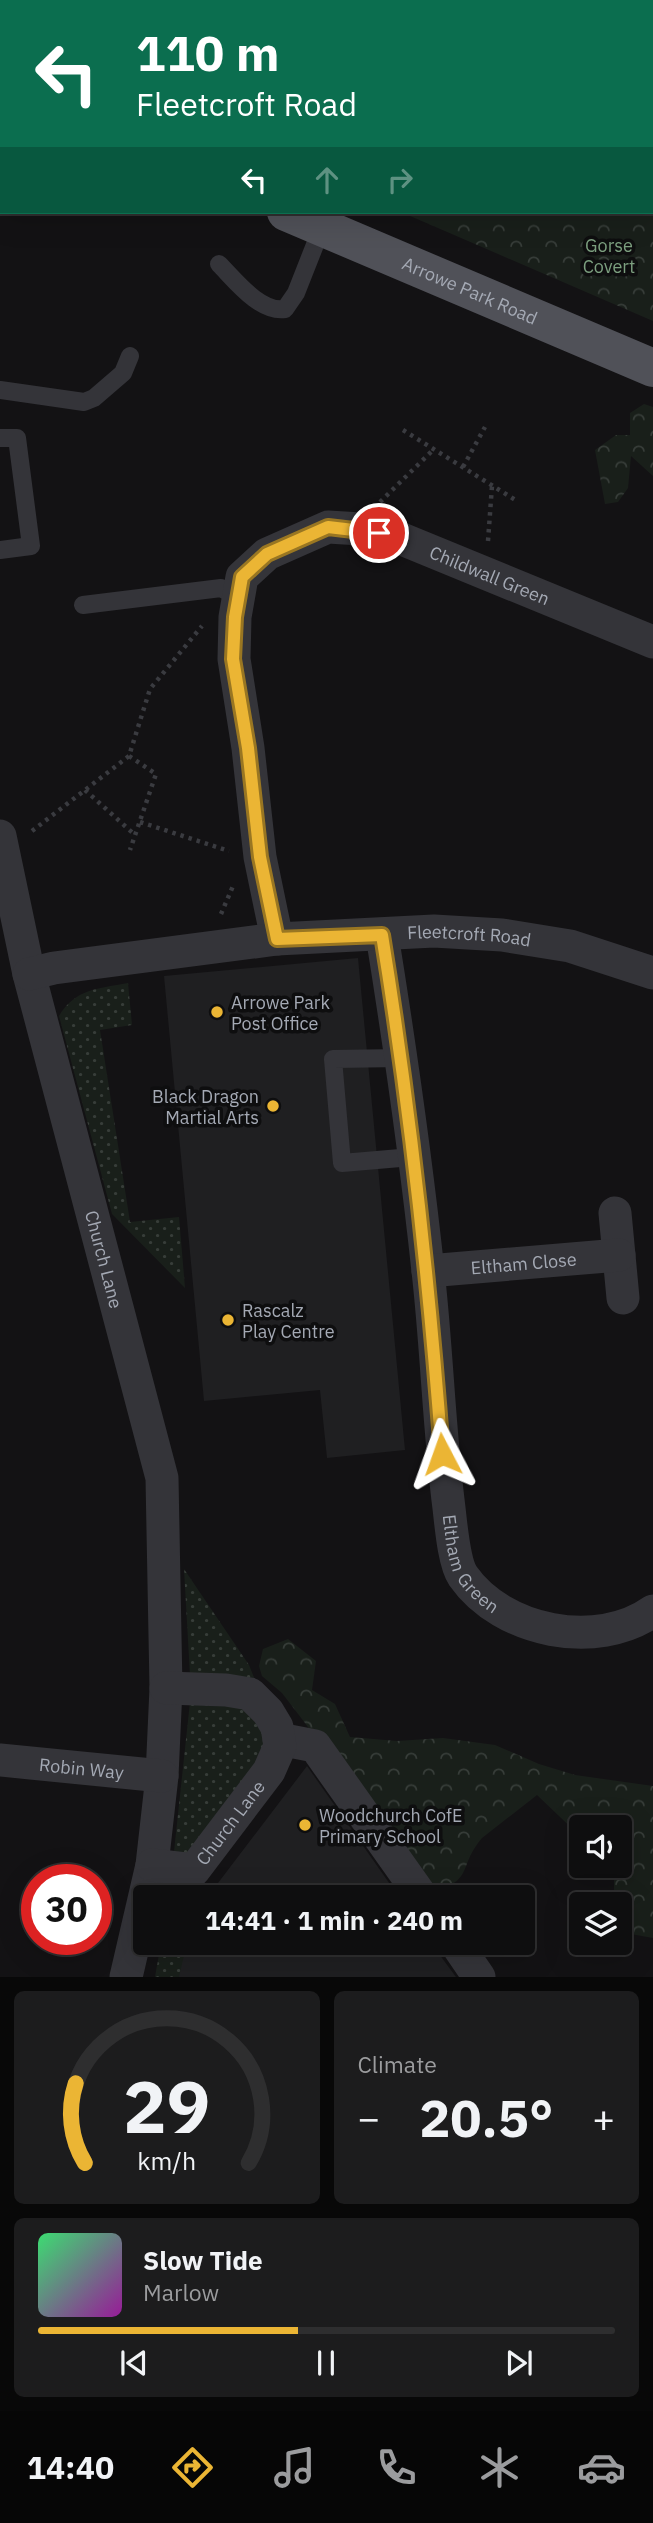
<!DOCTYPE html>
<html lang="en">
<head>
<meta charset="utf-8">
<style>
  :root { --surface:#0e0e0f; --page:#1c1c1d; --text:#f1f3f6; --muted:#9b9c9e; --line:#2e2e2f; --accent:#ebb534 }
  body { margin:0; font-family:"IBM Plex Sans",sans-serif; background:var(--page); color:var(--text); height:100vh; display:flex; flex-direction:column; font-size:26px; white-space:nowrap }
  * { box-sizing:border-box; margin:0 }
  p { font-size:23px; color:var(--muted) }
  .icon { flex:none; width:38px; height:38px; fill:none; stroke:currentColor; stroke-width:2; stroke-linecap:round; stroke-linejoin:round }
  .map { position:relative; height:1977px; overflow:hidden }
  .sheet { display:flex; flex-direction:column; gap:14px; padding:14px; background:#080808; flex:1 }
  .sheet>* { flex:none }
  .banner { position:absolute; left:0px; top:0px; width:654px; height:214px; box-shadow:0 7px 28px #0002,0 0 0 2px var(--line); background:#0b6e4f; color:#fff; overflow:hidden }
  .fabs { position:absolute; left:569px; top:1815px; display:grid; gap:14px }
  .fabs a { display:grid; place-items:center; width:63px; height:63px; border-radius:7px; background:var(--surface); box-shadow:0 7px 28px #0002,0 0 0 2px var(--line); font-size:35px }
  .speed { position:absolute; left:21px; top:1864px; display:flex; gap:14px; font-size:35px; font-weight:700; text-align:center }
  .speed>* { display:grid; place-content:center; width:91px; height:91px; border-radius:50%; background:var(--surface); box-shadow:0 7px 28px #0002,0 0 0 2px var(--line); line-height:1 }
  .speed .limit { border:10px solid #d22; background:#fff; color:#111 }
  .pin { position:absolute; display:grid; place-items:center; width:60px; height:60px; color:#fff; margin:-30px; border:4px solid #fff; border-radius:50%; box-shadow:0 2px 7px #0007 }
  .me { position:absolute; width:77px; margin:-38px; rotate:356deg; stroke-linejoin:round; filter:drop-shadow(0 0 5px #0008) }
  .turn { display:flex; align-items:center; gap:24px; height:147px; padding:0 21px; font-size:32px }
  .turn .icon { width:91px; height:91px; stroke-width:2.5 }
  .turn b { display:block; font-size:49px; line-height:60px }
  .lanes { display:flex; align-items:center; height:66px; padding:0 21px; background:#0003; justify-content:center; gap:35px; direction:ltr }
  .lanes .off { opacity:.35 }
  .big { font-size:52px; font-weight:800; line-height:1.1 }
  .sheet .widget { flex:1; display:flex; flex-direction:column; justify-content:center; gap:10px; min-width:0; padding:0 24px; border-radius:10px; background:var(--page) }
  .sheet .dial { align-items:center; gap:0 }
  .dial svg { height:182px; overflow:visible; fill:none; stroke:var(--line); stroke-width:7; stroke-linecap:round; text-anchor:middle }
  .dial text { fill:var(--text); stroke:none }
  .song { display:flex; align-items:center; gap:21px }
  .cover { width:84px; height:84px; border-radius:10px; background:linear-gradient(135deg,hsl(140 70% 55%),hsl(300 70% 35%)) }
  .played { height:7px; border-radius:4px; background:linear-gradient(90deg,var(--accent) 45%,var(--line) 45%) }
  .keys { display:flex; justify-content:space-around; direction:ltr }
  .heat { display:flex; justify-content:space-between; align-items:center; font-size:38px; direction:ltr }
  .sheet .tiles { flex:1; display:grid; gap:14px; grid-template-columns:1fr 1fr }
  .widget:last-child { grid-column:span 2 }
  .trip { position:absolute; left:133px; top:1885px; width:402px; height:70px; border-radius:7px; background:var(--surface); box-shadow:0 7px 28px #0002,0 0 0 2px var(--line); font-weight:800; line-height:70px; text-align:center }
  .tabs { display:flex; height:112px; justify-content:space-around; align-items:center; background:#060606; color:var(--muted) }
  .tabs .icon { width:49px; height:49px }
  .tabs .current { color:var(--accent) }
  .tabs b { font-size:32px; color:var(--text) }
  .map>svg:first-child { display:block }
</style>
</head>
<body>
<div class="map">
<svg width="653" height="1977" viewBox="0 0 653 1977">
  <defs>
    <pattern id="grass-dots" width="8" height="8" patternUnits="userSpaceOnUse" patternTransform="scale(1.75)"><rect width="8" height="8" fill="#191f1a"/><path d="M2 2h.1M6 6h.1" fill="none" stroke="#373d39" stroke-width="1.8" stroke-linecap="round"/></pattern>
    <pattern id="forest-crowns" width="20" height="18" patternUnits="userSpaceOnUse" patternTransform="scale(1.75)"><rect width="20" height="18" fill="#191f1a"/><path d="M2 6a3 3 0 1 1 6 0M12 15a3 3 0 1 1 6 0" fill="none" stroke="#373d39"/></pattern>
  </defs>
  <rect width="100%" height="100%" fill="#131214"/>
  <path fill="#1f1f21" d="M358,958L405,1450L327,1458L320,1390L204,1401L164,976Z
    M307,1766L399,1897H202L218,1883Z
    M176,1942L431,1943L456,1977H163Z"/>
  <path fill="url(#grass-dots)" d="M128,983L132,1025L100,1030L130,1222L179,1217L185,1288L112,1214L59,1016C76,988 98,989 128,983Z
    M184,1569L249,1665L255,1680L190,1675Z
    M190,1702L251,1708L269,1744L193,1856L173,1861Z
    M161,1943V1942L219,1943L205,1954L184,1956L179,1977H155Z"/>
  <path fill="url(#forest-crowns)" d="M57,0H653V321L401,212H653V2Z
    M644,404L653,407V476L631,456L628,488L618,502L605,504L595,450L616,435H630V413Z
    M288,1639L316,1661L312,1690L335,1704L350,1737L397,1741L443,1738L495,1745L539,1764L575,1775L653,1786V1938L620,1932V1904H614V1876L606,1866H620V1827H581V1837L537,1795L482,1838C456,1869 477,1879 427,1895L305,1723L282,1693L262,1676L259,1666L263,1649Z"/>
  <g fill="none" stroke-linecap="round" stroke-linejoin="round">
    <path stroke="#3a3b40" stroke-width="4.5" stroke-dasharray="3.5 5" stroke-linecap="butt" d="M403,430L517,501
      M463,467L485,427
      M380,502L434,449
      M488,541L492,486
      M129,756L156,774L130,850
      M85,790L135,835
      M140,822L229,851
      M32,831L129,756L150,689L202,626
      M221,914L233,886"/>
    <path stroke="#343439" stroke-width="18" d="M219,264C235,280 260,313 285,309L296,293L322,227
      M0,390L84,402L94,398L123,373L130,356
      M0,438H17L31,546L0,550
      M83,605L221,588L238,597
      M402,1058L333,1059L342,1163L412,1157"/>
    <g stroke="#343439" stroke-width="33">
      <path id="s1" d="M0,836L29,974L162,1478L166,1688L162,1776L152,1865L126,1977"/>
      <path id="s2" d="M382,935C400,1047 416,1159 428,1271C437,1350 439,1430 449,1508C451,1525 454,1563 463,1576C502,1632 597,1651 653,1611"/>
      <path id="s3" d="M277,939L260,857L248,748L234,659L235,617L242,577L267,554L328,527L361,529L397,537L653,642"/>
      <path id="s4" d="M29,974L54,968L277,939L434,931L502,935L570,946L653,973"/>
      <path d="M615,1213L623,1298"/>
      <path id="s5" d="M428,1271L619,1255"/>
      <path d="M279,1739L315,1746L422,1897"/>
      <path id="s6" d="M0,1760L162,1776"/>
      <path id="s7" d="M152,1865L194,1870L269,1771L280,1746L277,1727L268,1712L250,1694L226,1690L166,1688"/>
      <path d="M455,1942L479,1977"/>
    </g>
    <g stroke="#505158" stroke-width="38">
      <path d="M14,0L15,2"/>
      <path d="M0,112H2"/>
      <path id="s8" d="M286,212L653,368"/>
    </g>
  </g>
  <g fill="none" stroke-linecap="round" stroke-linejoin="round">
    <defs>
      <path id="route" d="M379,533L328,527L267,554L242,577L235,617L233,659L248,748L260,857L277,939L382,935C410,1107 429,1280 442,1454"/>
    </defs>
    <use href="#route" stroke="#997622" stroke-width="18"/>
    <use href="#route" stroke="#ebb534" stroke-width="12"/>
  </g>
  <g fill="#ebb534" stroke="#0e0e0f" stroke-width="2.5">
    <circle cx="217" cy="1012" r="7"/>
    <circle cx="273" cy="1106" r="7"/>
    <circle cx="228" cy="1320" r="7"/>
    <circle cx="305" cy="1825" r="7"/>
  </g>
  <g text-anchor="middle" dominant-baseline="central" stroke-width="7" stroke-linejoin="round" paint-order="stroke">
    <g font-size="18" fill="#7c9f7f" stroke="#0e0e0f">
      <text x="609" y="245">Gorse<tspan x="609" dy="21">Covert</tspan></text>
    </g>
    <g font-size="18" fill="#a4a9b4" stroke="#0e0e0f">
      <text stroke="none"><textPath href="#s8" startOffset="200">Arrowe Park Road</textPath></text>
      <text stroke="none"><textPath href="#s3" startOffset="637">Childwall Green</textPath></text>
      <text stroke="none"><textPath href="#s4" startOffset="443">Fleetcroft Road</textPath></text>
      <text stroke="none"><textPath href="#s1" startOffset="436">Church Lane</textPath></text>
      <text stroke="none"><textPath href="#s5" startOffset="96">Eltham Close</textPath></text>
      <text stroke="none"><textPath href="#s2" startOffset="639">Eltham Green</textPath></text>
      <text stroke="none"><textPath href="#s6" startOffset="82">Robin Way</textPath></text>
      <text stroke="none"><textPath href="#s7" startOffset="102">Church Lane</textPath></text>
    </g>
    <g font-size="18" fill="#a4a9b4" stroke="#0e0e0f" text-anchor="start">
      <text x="231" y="1002">Arrowe Park<tspan x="231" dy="21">Post Office</tspan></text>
      <text x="259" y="1096" text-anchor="end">Black Dragon<tspan x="259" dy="21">Martial Arts</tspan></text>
      <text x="242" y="1310">Rascalz<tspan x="242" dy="21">Play Centre</tspan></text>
      <text x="319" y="1815">Woodchurch CofE<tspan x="319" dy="21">Primary School</tspan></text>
    </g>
  </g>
</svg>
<div class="fabs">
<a><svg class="icon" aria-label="sound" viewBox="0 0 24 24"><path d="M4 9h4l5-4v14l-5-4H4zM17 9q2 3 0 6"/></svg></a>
<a><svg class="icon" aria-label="layers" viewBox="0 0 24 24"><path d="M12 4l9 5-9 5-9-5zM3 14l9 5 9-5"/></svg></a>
</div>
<div class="speed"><div class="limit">30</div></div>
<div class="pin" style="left:379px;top:533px;background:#d93025"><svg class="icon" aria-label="arrive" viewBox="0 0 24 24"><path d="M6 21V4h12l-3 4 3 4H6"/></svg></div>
<svg class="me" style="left:442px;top:1454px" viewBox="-20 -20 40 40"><path d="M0-17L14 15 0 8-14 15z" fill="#ebb534" stroke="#fff" stroke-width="4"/></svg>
<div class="trip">14:41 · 1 min · 240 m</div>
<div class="banner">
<div class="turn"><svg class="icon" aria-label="left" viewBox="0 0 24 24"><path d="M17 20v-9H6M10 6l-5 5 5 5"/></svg><div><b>110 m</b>Fleetcroft Road</div></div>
<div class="lanes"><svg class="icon" aria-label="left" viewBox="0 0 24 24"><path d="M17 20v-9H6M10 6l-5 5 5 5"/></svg><svg class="icon off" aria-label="ahead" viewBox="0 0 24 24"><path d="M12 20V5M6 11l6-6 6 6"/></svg><svg class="icon off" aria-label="right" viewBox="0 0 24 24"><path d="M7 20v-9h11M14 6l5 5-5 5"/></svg></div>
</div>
</div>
<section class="sheet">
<div class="tiles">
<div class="widget dial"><svg viewBox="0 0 100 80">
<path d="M14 69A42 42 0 1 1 86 69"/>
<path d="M14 69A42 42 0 0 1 10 34" stroke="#ebb534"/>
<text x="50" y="56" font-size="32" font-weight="700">29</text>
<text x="50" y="72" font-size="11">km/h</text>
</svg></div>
<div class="widget"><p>Climate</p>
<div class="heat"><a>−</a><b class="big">20.5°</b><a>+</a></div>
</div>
<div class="widget">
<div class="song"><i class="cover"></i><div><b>Slow Tide</b><p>Marlow</p></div></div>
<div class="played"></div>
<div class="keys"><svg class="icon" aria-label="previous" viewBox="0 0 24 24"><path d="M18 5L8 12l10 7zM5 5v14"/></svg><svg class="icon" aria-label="pause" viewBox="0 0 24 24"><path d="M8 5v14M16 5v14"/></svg><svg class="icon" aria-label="next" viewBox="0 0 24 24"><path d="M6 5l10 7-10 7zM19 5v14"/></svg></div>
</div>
</div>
</section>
<nav class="tabs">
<b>14:40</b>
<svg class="icon current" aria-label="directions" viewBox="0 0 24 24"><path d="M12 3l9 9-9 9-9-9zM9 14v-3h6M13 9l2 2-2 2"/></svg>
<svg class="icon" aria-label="music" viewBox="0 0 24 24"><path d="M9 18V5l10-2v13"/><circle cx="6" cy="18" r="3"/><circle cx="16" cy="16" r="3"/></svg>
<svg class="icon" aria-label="phone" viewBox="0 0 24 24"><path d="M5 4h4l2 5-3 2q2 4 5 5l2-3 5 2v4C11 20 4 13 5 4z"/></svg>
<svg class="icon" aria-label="climate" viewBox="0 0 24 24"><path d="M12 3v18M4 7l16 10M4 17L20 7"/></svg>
<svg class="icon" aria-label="car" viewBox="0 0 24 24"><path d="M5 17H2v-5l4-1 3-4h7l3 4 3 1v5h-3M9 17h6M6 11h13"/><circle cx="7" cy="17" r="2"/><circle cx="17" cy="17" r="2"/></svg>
</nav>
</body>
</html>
